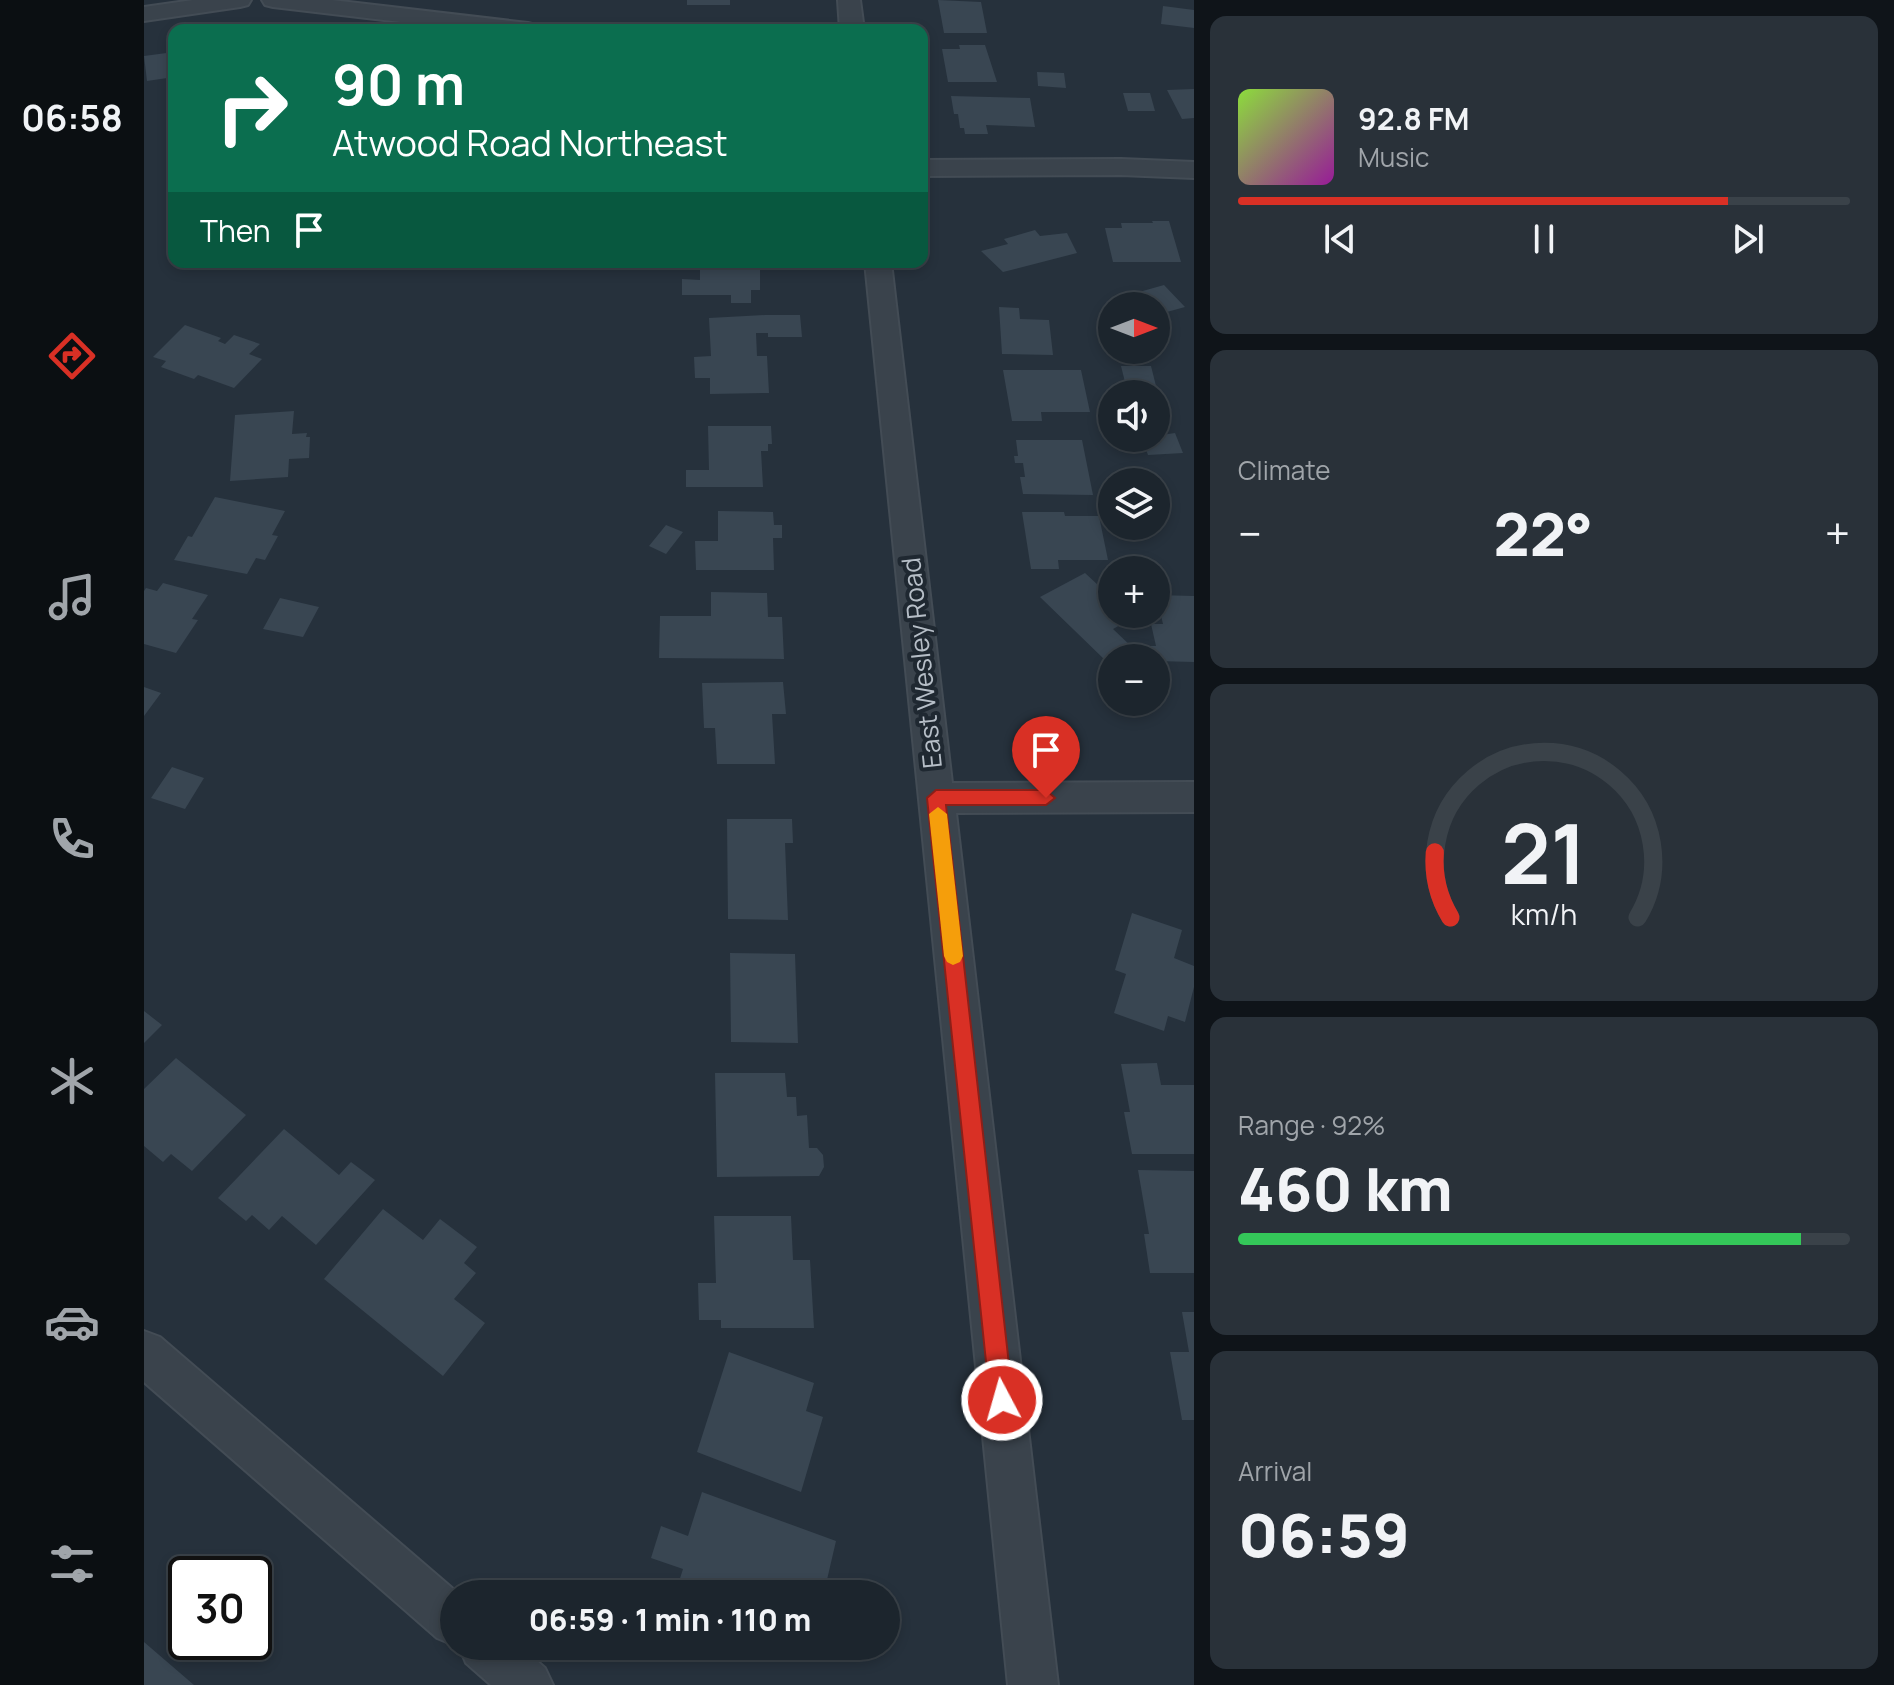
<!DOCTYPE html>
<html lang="en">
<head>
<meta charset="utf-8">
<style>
  :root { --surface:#1c252d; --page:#293139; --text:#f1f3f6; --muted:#a0a5aa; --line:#3a4249; --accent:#d93025 }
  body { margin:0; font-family:Manrope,sans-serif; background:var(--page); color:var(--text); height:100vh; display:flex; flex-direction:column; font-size:30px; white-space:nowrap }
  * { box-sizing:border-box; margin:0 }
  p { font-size:26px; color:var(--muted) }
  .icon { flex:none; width:44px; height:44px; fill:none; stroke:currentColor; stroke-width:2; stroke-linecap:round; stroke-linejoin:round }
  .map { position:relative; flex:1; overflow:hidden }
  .drawer { display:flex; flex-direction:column; gap:16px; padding:16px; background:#0f1419; width:700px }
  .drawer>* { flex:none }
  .hud { position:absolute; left:24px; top:24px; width:760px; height:244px; border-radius:16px; box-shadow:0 4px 12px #0003,0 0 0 2px var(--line); background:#0b6e4f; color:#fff; overflow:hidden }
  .needle { width:52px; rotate:90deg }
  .controls { position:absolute; left:954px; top:292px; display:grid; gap:16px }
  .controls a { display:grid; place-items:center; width:72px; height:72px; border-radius:50%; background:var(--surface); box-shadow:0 4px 12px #0003,0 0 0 2px var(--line); font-size:40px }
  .speed { position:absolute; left:24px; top:1556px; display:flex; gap:16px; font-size:40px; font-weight:700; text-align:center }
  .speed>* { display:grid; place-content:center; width:104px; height:104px; border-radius:50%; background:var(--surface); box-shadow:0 4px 12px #0003,0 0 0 2px var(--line); line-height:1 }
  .speed .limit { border:4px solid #111; border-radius:12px; background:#fff; color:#111 }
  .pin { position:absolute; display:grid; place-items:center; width:68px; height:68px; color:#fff; margin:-82px -34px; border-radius:50% 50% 50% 0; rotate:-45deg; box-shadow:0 0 8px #0007 }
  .pin .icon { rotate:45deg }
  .me { position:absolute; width:88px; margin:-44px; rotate:354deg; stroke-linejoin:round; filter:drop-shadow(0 0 6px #0008) }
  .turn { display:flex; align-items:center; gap:28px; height:168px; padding:0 32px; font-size:36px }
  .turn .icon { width:104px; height:104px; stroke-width:2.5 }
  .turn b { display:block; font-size:56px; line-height:68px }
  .then { display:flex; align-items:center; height:76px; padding:0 32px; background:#0003; gap:16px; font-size:30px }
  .big { font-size:60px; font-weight:800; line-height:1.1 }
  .drawer .card { flex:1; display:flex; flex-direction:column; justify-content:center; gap:12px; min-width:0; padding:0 28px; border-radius:16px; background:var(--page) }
  .drawer .dial { align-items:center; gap:0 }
  .dial svg { height:208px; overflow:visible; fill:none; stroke:var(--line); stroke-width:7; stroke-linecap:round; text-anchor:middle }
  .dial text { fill:var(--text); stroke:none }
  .song { display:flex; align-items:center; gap:24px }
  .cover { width:96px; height:96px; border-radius:12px; background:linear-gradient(135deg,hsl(90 70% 55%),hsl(300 70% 35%)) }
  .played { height:8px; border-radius:4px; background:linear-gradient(90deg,var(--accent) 80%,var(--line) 80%) }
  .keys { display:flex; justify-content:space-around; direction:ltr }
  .heat { display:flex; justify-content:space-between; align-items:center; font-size:44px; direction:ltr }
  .charge { height:12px; border-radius:6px; background:linear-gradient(90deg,#34c759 92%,var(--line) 0) }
  .trip { position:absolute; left:296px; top:1580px; width:460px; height:80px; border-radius:40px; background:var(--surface); box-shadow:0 4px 12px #0003,0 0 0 2px var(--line); font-weight:800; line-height:80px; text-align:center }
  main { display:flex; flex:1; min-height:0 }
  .tabs { display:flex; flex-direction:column; width:144px; justify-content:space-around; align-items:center; background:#0b0f12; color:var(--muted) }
  .tabs .icon { width:56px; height:56px }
  .tabs .selected { color:var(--accent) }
  .tabs b { font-size:36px; color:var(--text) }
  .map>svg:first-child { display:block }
</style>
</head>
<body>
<main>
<nav class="tabs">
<b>06:58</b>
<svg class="icon selected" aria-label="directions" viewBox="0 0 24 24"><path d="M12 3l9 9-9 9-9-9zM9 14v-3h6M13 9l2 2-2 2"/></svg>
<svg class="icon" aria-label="music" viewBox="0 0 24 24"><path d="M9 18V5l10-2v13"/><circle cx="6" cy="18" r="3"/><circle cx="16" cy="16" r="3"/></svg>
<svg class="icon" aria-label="phone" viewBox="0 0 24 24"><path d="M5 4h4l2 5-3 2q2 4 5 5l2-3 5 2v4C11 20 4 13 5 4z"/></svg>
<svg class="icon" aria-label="climate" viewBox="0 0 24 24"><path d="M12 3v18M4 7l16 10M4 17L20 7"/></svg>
<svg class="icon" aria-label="car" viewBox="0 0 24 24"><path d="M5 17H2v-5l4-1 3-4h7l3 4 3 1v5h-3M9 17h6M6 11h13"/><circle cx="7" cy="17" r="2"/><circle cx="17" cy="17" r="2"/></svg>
<svg class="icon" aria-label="filters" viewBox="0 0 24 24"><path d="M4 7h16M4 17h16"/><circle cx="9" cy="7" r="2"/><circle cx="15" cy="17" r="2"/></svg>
</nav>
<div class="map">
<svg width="1050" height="1685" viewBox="0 0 1050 1685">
  <rect width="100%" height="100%" fill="#26313c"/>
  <path fill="#394652" d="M543,0H586V5H543Z
    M794,0L837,2L843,33H800Z
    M1019,6L1050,10V28L1017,24Z
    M815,45H841L853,82H804L798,49H816Z
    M30,52V77L3,81L0,56Z
    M893,72L920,73L922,88L894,86Z
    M1050,89V118L1038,119L1023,90Z
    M979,93H1006L1011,111H984Z
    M807,96L886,98L891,127L842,125L844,134H821L820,128H816L814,114H810Z
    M1008,221H1025L1037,262H969L961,228H978L977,223H1009Z
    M891,230L896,236L923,233L933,253L859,272L837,251L864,244L860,239Z
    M556,262H606V267H616V290H607V303H587V295H538V279L556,280Z
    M1020,285L1041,307L1012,315V306H999L988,294Z
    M855,307L875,308L876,319L905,320L909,355L858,354Z
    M621,315H656L658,337H624V333H612L613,356H623L625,393L566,394V378H551L550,357L567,356L565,318Z
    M41,325L77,338L74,341L81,344L90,335L116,344L105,354L118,359L90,388L54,375L50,379L17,367L22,361L9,357Z
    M977,366H1007L1012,386H982Z
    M859,370H937L946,412H897L898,421H868Z
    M150,411L148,434L163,433L162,437H166L165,458L145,459L144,477L86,481L91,415Z
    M564,426H627L628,444H624V451H617L619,487H542V470H565Z
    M1031,433L1039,453L1004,455L998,438Z
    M872,440H938L949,495L879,494L876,477H881L879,463H871L870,456H874Z
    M71,497L141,511L128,535L134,536L121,560L112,558L103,574L30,560L44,536L48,537Z
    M574,511L629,512L630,525H638V538H629L630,570H552L551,541H574Z
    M878,512H920L921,516H955L964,560H914L915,569H887Z
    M522,525L539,532L522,554L505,546Z
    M941,573L968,598V614H985L989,618L969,629L989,648L963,662L896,597Z
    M19,583L64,595L48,619L54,620L32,653L0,644V591L2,588L13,591Z
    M567,592L623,593L624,617H638L640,659L515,658L516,616H567Z
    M1012,595L1050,596V662L1012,661V658H1004L1002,646H1012L1007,624H1019Z
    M136,598L175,607L159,637L119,629Z
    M639,682L642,714H628L631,764H573L571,728H560L558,683Z
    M0,687L17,693L0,716Z
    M28,767L60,778L41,809L7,798Z
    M583,819H648L649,843H641L644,920L584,919Z
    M988,913L1038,930L1030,958L1050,966V987L1041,1022L1024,1016L1020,1031L970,1013L982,974L971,970Z
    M586,953L651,954L654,1043L587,1042Z
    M0,1011L18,1025L0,1043Z
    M32,1058L102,1115L48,1171L27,1154L19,1162L0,1146V1089Z
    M1013,1063L1017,1085H1050V1154H988L980,1112H986L977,1064Z
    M571,1073H641L643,1097H652L653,1116L663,1115L665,1148H673L679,1155L680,1167L675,1176L573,1177Z
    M140,1129L195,1175L207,1162L231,1180L172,1245L138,1216L125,1230L108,1215L102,1221L74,1198Z
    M994,1170L1050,1171V1273H1006L1000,1234H1005Z
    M239,1209L279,1240L296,1219L333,1247L320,1263L332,1273L310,1299L341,1323L299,1376L180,1279Z
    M570,1216H647L649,1260H666L670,1328H577V1320H555L554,1283H572Z
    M1038,1312H1050V1420H1038L1026,1352H1045Z
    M585,1352L670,1383L662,1411L679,1417L657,1492L553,1452Z
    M558,1492L692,1541L682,1584L668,1579L664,1594H531L539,1569L507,1558L517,1526L544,1536Z
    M0,1642L50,1685H0Z"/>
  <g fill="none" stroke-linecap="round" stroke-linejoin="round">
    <defs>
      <path id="minor" d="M49,0H107L104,5L96,7L0,21V7Z
        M118,0H188L384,23L392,25L396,30H325L129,7L121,5Z
        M694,0H716L720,30H696Z
        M977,159L1050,162V178L977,175L778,176V160Z
        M721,262H747L808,783L1050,782V812L812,813L914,1685H864Z
        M0,1331L16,1337L315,1594H310V1645L293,1638L0,1382Z
        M315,1646H376L401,1668L409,1685H347L322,1663Z"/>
    </defs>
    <use href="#minor" stroke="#434c55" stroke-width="4"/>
    <use href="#minor" fill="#3a434c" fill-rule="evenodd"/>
  </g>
  <path fill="#d93025" stroke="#8d1f18" stroke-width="2" d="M792,790H902L911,798L902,805H802L869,1400L866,1408L858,1411L850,1408L846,1400L783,798Z"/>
  <path fill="#f59e0b" d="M794,807L803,814L819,956L816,962L809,965L803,962L800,956L785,814Z"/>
  <g text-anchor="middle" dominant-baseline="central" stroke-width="8" stroke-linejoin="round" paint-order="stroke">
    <g font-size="26" fill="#b6bec7" stroke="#1f2831">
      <text transform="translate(777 663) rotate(-96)">East Wesley Road</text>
    </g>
  </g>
</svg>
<div class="controls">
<a><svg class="needle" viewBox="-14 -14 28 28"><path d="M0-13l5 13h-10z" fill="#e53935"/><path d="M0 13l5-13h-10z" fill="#a0a5aa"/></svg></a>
<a><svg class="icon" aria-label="sound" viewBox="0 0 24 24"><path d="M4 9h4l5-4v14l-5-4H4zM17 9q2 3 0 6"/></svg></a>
<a><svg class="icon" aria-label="layers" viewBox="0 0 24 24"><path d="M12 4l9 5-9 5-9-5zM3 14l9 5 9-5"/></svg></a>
<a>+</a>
<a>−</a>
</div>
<div class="speed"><div class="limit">30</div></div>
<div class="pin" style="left:902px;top:798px;background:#d93025"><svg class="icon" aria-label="arrive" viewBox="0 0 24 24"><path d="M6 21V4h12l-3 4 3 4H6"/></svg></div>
<svg class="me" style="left:858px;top:1400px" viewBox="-20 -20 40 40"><circle r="17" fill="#d93025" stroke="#fff" stroke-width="3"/><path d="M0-11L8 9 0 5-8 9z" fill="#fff"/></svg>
<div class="trip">06:59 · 1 min · 110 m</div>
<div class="hud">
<div class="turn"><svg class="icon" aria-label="right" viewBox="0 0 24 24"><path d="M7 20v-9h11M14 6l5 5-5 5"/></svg><div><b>90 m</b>Atwood Road Northeast</div></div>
<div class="then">Then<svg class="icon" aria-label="arrive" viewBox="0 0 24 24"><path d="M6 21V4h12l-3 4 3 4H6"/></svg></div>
</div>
</div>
<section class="drawer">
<div class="card">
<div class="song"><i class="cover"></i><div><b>92.8 FM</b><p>Music</p></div></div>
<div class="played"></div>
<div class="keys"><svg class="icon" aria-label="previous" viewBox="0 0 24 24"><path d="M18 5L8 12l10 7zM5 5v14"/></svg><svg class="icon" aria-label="pause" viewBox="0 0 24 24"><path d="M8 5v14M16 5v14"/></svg><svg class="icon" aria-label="next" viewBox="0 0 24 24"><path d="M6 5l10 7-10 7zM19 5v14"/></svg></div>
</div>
<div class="card"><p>Climate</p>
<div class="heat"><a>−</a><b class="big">22°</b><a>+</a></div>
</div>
<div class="card dial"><svg viewBox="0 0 100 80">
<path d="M14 69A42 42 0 1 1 86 69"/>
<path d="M14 69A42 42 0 0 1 8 44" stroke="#d93025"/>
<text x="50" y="56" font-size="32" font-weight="700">21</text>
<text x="50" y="72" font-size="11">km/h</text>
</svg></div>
<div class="card"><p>Range · 92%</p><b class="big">460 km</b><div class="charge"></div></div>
<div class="card"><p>Arrival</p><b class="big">06:59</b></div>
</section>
</main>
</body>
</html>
